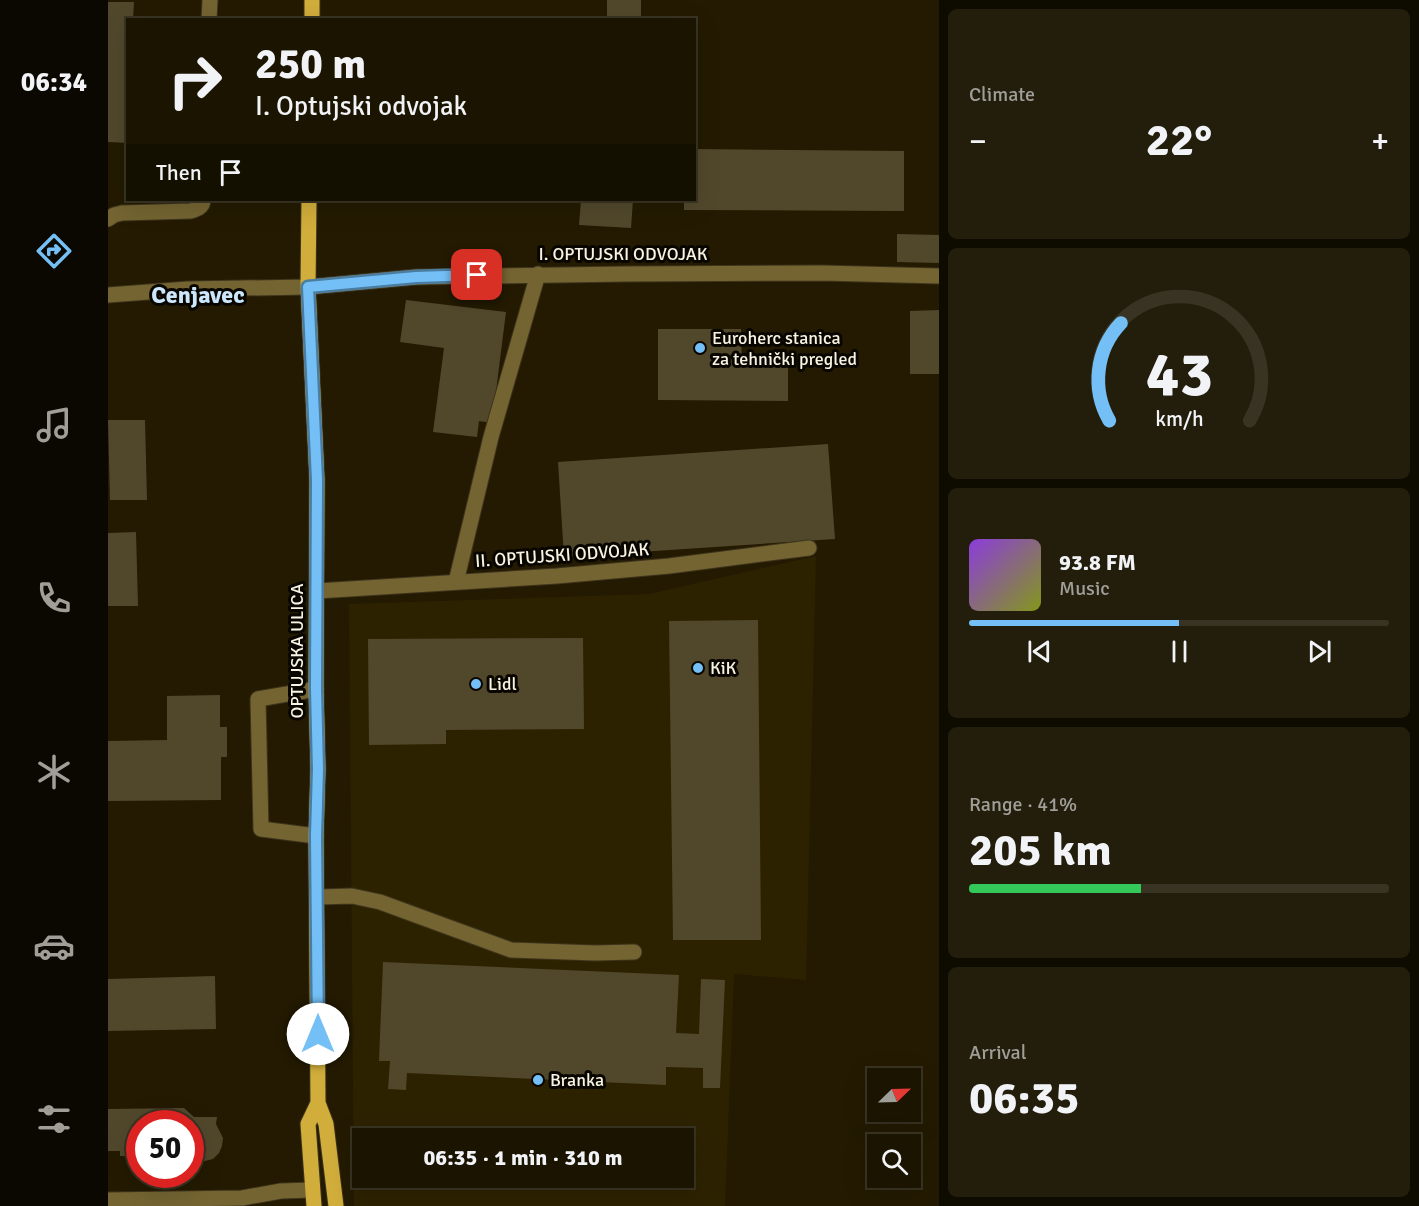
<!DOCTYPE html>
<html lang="en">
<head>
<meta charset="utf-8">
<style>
  :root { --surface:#1a1401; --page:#231d0b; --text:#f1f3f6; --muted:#9f9e99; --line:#383323; --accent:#74c0f6 }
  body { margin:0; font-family:Signika,sans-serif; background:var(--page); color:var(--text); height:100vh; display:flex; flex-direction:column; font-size:22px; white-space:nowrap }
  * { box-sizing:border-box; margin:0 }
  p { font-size:20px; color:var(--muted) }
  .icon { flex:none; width:33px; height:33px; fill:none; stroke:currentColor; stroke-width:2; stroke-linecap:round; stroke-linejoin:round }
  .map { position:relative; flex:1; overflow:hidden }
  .details { display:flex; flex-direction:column; gap:9px; padding:9px; background:#0e0b01; width:480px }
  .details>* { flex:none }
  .hud { position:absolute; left:18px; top:18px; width:570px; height:183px; border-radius:0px; box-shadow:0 6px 24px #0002,0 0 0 2px var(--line); background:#1a1401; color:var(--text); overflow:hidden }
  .needle { width:39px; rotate:67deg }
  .controls { position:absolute; left:759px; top:1068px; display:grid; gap:12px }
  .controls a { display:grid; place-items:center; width:54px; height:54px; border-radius:0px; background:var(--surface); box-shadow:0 6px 24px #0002,0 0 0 2px var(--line); font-size:30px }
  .speed { position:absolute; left:18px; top:1110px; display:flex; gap:12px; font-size:30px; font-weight:700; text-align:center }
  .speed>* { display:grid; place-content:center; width:78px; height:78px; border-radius:50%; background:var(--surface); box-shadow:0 6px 24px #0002,0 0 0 2px var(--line); line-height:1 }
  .speed .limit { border:9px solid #d22; background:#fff; color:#111 }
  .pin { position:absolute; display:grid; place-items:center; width:51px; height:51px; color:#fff; margin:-26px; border-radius:12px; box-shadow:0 3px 9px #0006 }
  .me { position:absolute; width:66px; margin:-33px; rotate:0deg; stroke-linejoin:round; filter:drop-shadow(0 0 4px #0008) }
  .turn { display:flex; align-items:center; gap:21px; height:126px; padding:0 30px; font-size:27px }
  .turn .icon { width:78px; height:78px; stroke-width:2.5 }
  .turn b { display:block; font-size:42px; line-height:51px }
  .then { display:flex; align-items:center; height:57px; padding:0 30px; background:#0003; gap:12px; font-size:22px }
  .big { font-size:45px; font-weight:700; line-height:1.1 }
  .details .card { flex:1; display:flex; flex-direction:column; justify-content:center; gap:9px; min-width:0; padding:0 21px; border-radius:9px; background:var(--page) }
  .details .dial { align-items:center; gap:0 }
  .dial svg { height:156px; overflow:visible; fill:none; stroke:var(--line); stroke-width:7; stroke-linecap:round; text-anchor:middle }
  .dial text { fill:var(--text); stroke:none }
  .song { display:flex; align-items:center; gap:18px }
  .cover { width:72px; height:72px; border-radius:9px; background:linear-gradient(135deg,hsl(270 70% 55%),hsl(70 70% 35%)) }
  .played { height:6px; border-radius:3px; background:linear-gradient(90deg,var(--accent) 50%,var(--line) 50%) }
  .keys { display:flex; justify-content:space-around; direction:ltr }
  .heat { display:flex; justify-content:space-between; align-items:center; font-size:33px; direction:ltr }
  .charge { height:9px; border-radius:4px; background:linear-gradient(90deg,#34c759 41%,var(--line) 0) }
  .trip { position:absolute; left:244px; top:1128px; width:342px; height:60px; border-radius:0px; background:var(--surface); box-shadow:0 6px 24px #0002,0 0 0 2px var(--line); font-weight:700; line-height:60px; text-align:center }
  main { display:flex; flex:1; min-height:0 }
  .tab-bar { display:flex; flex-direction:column; width:108px; justify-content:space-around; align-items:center; background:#0a0800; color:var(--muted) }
  .tab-bar .icon { width:42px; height:42px }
  .tab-bar .active { color:var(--accent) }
  .tab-bar b { font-size:27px; color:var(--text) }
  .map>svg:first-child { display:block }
</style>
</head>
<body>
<main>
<nav class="tab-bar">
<b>06:34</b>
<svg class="icon active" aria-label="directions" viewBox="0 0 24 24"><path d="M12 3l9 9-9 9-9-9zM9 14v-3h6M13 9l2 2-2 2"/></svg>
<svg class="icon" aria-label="music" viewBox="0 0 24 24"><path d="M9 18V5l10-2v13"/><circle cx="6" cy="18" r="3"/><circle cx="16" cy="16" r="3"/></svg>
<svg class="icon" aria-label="phone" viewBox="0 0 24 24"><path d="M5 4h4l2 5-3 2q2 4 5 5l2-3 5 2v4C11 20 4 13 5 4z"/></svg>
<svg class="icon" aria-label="climate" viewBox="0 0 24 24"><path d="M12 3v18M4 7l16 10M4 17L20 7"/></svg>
<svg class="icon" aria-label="car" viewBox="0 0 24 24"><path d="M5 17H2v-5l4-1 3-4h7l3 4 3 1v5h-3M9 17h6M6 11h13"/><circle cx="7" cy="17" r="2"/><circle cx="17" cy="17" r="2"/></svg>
<svg class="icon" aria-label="filters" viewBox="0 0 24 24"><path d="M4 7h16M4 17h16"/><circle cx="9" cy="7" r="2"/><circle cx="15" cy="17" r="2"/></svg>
</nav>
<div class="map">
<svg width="831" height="1206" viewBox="0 0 831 1206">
  <rect width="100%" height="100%" fill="#231a01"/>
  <path fill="#2d2200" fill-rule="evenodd" d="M708,556L698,980L626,974L617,1206H246L241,604L541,594ZM255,1138H576V1178H255Z"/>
  <path fill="#51482c" d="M499,0H533V20H499Z
    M0,2H26L25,20H20V143L0,142Z
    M586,149L796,151V211L576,210V200H586Z
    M473,200H525L523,228L471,225Z
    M789,234L831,235V263L789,262Z
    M298,300L398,312L384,423L371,421L369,437L325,432L336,348L292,342Z
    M831,310V374H802V311Z
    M550,329H633L634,367H680V401L550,400Z
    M0,420H37L39,500H2Z
    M720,444L727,539L456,557L450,462Z
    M28,532L30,606H0V533Z
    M650,620L653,940H565L561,621Z
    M475,638L476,729L338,730V744L261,745L260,639Z
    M112,695V727H119V757H113V800L0,801V741L59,740V696Z
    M275,962L571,975L568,1033L591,1034L593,979L617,980L612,1088H595V1068L558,1067V1085L299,1073L298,1090L280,1089L282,1061H271Z
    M107,976L108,1029L0,1031V979Z
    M76,1108L86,1117H109L108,1124L115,1138L114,1146L111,1153L105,1159L97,1161H89L82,1158V1124H32V1156H12V1151H0V1109Z"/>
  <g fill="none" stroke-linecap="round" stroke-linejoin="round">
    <defs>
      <path id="minor" d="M101,20L102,0
        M0,219L6,215L14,213L83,211C89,209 95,207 95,200
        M0,295L80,289L200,287L308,277L519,274L714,273L831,276
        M348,582L383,437L430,274
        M209,591L449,576L561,566L701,548
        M208,836L153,829L150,699L208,689
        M210,897L244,896L272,902L403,950L487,953L526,952
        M0,1200L134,1198L173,1191L204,1190"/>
      <path id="major" d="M204,20V0
        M201,200L200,287L209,480L208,689L210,769L208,836L210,1103L218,1124L228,1206
        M206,1206L200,1124L210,1103"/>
    </defs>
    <use href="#minor" stroke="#3d341c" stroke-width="17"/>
    <use href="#major" stroke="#3d341c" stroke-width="17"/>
    <use href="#minor" stroke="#746432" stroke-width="15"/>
    <use href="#major" stroke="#d1ad3b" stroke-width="15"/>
  </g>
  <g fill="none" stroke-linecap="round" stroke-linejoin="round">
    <defs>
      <path id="route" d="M210,1034L208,836L210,769L208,689L209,480L200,287L308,277L369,275"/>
    </defs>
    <use href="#route" stroke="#4b7da0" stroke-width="15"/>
    <use href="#route" stroke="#74c0f6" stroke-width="10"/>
  </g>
  <g fill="#74c0f6" stroke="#090600" stroke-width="2">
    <circle cx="592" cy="348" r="6"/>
    <circle cx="590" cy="668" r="6"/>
    <circle cx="368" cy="684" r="6"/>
    <circle cx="430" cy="1080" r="6"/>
  </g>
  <g text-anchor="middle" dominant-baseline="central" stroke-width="6" stroke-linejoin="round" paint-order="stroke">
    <g font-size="18" fill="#f8f3e2" stroke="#090600">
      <text x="515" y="254">I. OPTUJSKI ODVOJAK</text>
      <text transform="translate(454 555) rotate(-4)">II. OPTUJSKI ODVOJAK</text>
      <text transform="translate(189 651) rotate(-90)">OPTUJSKA ULICA</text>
    </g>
    <g font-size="18" fill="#f8f3e2" stroke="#090600" text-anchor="start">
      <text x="604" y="338">Euroherc stanica<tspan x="604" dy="21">za tehnički pregled</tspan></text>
      <text x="602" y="668">KiK</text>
      <text x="380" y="684">Lidl</text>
      <text x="442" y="1080">Branka</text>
    </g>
    <g font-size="24" font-weight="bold" fill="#cce7fb" stroke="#090600">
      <text x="90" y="295">Cenjavec</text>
    </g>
  </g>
</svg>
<div class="controls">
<a><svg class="needle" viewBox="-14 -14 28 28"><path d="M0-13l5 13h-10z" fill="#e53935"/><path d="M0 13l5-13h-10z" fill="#9f9e99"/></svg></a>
<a><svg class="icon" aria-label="search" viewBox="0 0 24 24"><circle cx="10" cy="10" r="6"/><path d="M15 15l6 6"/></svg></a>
</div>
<div class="speed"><div class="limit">50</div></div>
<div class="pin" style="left:369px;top:275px;background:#d93025"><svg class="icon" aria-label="arrive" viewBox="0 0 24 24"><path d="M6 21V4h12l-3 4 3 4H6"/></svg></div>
<svg class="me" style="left:210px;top:1034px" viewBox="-20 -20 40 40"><circle r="19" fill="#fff"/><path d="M0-13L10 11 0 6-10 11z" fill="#74c0f6"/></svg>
<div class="trip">06:35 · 1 min · 310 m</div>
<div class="hud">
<div class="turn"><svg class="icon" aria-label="right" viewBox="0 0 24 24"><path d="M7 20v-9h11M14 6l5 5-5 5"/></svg><div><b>250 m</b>I. Optujski odvojak</div></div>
<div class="then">Then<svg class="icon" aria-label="arrive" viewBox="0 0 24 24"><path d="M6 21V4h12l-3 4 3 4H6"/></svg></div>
</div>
</div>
<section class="details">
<div class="card"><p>Climate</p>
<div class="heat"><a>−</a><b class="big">22°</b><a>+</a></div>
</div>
<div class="card dial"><svg viewBox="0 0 100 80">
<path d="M14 69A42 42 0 1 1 86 69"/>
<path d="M14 69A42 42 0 0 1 20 19" stroke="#74c0f6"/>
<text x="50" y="56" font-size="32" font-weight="700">43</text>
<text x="50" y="72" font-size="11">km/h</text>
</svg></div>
<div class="card">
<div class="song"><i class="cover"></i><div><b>93.8 FM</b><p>Music</p></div></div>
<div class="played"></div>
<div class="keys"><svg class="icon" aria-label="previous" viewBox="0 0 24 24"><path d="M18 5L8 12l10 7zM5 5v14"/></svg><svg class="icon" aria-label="pause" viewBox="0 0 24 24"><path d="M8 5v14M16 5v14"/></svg><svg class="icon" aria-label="next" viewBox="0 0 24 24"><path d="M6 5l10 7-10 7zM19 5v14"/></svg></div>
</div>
<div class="card"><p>Range · 41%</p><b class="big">205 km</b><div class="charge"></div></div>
<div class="card"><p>Arrival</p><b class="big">06:35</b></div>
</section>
</main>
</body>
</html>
